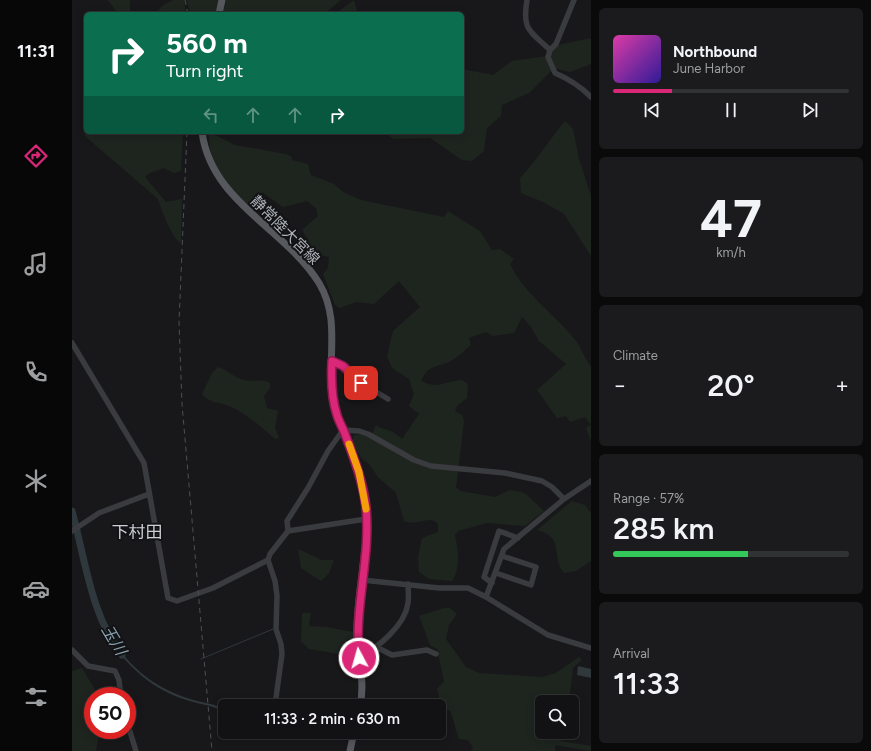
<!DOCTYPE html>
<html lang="en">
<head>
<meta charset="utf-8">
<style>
  :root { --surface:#121214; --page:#1b1b1d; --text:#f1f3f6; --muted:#9c9ea0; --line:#313234; --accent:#db2777 }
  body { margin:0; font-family:Figtree,"Noto Sans JP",sans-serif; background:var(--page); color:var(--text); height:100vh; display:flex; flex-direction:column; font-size:15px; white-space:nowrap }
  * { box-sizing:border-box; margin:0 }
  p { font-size:13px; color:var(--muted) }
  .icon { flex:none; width:22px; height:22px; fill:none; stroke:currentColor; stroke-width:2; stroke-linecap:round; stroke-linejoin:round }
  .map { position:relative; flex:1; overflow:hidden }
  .details { display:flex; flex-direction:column; gap:8px; padding:8px; background:#0a0a0b; width:280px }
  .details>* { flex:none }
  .hud { position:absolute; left:12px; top:12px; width:380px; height:122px; border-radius:6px; box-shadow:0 2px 10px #0003,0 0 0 1px var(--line); background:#0b6e4f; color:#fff; overflow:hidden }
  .tools { position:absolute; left:463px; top:695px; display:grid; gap:8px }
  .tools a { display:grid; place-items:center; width:44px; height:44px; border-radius:6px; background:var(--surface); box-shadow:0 2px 10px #0003,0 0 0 1px var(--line); font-size:20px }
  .speed { position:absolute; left:12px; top:687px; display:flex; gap:8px; font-size:20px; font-weight:700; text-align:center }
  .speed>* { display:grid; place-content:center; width:52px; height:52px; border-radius:50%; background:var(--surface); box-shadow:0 2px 10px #0003,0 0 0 1px var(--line); line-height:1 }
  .speed .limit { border:6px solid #d22; background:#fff; color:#111 }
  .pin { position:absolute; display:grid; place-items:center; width:34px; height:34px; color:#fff; margin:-17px; border-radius:8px; box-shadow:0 2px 6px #0006 }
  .me { position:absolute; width:44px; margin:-22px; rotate:354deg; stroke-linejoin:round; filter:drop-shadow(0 0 3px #0008) }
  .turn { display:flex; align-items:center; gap:14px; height:84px; padding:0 16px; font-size:18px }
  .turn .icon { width:52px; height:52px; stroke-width:2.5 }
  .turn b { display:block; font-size:28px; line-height:34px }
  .lanes { display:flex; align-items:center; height:38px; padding:0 16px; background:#0003; justify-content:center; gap:20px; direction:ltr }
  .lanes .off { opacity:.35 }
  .big { font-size:30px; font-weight:600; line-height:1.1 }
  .details .widget { flex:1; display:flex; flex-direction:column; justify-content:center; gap:6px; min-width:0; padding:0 14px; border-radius:6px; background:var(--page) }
  .details .dial { align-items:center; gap:0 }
  .dial b { font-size:52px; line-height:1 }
  .song { display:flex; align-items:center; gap:12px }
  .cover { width:48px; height:48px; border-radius:6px; background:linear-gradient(135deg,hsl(320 70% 55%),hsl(250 70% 35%)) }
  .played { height:4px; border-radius:2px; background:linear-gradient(90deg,var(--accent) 25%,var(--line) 25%) }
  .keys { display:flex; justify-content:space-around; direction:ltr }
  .heat { display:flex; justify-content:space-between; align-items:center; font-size:22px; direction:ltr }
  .charge { height:6px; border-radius:3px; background:linear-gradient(90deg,#34c759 57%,var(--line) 0) }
  .trip { position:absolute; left:146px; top:699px; width:228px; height:40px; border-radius:6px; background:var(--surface); box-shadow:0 2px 10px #0003,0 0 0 1px var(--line); font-weight:600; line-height:40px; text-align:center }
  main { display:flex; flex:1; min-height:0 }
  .dock { display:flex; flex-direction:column; width:72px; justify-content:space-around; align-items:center; background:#070708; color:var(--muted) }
  .dock .icon { width:28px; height:28px }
  .dock .on { color:var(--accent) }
  .dock b { font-size:18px; color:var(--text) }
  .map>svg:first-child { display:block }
</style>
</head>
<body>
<main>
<nav class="dock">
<b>11:31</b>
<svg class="icon on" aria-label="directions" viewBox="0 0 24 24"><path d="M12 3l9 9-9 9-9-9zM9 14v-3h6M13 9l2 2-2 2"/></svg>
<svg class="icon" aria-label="music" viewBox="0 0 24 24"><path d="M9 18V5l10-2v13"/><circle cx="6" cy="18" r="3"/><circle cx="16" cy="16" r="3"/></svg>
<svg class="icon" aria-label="phone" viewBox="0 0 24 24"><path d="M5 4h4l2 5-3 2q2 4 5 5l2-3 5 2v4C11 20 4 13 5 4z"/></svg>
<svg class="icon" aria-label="climate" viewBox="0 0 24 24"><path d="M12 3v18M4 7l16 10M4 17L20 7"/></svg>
<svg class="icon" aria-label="car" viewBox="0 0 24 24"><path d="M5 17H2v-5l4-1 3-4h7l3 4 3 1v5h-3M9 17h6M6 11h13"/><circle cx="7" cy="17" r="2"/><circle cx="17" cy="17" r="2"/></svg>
<svg class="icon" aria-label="filters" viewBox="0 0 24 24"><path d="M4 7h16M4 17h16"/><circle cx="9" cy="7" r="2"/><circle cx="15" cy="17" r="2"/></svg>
</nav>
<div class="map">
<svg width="519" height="751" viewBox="0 0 519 751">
  <rect width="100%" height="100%" fill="#18181a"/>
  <path fill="#1e251f" d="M35,0H58V10L61,14H47C41,9 39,2 35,0Z
    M101,0H112L114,14H83L90,6Z
    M115,0H148L144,14H118Z
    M154,0H269L252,14H151Z
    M282,0L286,14H263Z
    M519,38V64L498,72L482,68L457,93L430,105L429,116L415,128L412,151L400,161L390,160L358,138L321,139L313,132H390V69L421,75L440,61L476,56L486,45Z
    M493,121L501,129L507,159L519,196V256L492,214L471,202L449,193L448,178C465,160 477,140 493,121Z
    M14,127V132H111L109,171L102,173L92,168L78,173L73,177L94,202L110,199L109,243C99,237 90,211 86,199L14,137L12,133Z
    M137,132L163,145L214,154L219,156L220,160L236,164L239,175L262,184L271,192L289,200L372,217L376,211L408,231L420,250L428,249L442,259L438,264C453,295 484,315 505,342C509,348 515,363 519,366V439H518L514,428L519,425L513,417L498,422L494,416L485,418L465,390L494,364L467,341L459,327L450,317L442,333L421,336L414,332L397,338L399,345C393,350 386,357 379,361C364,368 357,364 349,381C366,390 373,381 390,380L396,384L395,398L385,406L383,411L390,415L392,421L384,488L389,491L423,497L438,490L449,492L454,494L472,511L453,526L415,523L386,531L383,535C386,549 389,568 380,581L357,579L347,572L346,558L350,538L366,532V524C357,514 347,527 332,521L324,493L306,477L297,464L290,459L280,442L282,435L291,434L299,437L304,425C315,432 319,428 330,439L347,414L337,406L342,394L337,379L320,368L315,356L321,331L348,307L327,281L302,304L284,302L268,308L263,305L251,274L256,268L257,257L237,252L235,238L230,230L246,216L244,208L235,201L211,207L190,192L175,204C154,186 135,161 137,132Z
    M146,367C153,369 161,376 169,379C179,383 189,378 198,383V388L192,396L195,408L206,411L203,428L207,438L203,439C189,427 174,413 157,406C147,402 136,403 130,394L140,373Z
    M500,501L513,505L519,513V561L504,571L492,573C478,557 494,537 465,530Z
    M226,549L250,560H262L257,573L249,581L229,568Z
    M372,608H378L385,614L377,625L374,639L394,667L407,673L470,677L484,673L507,657L510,660L501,668L497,702H470V732H490L489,741L519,746V751L483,745V751H399L401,747L396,740L387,739L379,713L377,710H367V706H365L367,696L365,689L372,681L365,649L358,645L347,616Z
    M230,613H239L237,626L254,627L281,632L282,651L280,656L237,649L229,642Z
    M10,668L27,696H21V730H28L24,751H0V671Z"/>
  <path fill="#2f383d" d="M45,647C66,674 85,688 118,699C130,703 143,703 153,710V713C142,705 130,705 118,701C86,692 64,674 44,649Z
    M506,666L519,669V678L505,675Z"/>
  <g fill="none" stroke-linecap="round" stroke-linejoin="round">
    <path stroke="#2f383d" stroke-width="1" d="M129,659L201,629"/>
    <path stroke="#2f383d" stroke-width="7" d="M0,511C13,558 19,616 50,655"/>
    <path stroke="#393b3f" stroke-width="5.5" d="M455,0C450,30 457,30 478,50
      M502,0L484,44L478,50L476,57L483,73C497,79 508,86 519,97
      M0,343L72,463L96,598L105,601L141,588L196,560
      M260,361L271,366L289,383L316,399
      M0,531L27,513L77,494
      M216,531L215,521L236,488L256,451L271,430L287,431L296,434L342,460L359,466L433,473L470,481L480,487L492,499
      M424,573L459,585L464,567L430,556
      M290,580L367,588H396L414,597L476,635L519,648
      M420,583L412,577L427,531L446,538
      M414,597L432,549L492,499L519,481
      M304,647L320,655L355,650L364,654
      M0,650L16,666L43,671L47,680L49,696
      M287,658C306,647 333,626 336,603C337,597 336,590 336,584
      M203,705L210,654L209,644L204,629L205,596L203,581L196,560L198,554L216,531L294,519
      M55,722L64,751"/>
    <path stroke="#56585d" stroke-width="7" d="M147,14L150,0
      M130,132C139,202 213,228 247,283C268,318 256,354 260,391C264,424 284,454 291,487C301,534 286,580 285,628C284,655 294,679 288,706
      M278,751L282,732"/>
    <path stroke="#4d4f53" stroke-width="1" stroke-dasharray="5 4" stroke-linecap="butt" d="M113,0L116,14
      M115,132L107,322L110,404L140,751"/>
  </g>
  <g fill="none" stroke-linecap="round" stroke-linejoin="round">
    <defs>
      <path id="route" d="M287,658C282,607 299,558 294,507C291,482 282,458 273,434C271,428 267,422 265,415C259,397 259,379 260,361L271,366L289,383"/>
    </defs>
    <use href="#route" stroke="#8e194d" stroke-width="10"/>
    <use href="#route" stroke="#db2777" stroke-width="7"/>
    <path stroke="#f59e0b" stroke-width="7" d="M277,444L287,472L294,509"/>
  </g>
  <g text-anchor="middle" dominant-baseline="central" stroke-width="4" stroke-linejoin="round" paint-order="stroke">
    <g font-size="15" fill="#acb1b9" stroke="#131315">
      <text transform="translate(213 230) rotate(45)">静常陸大宮線</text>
    </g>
    <g font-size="16" font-style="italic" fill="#86a0b0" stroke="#131315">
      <text transform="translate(42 640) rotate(59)">玉川</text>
    </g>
    <g font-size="17" fill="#cccfd5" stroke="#131315">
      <text x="65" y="532">下村田</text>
    </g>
  </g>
</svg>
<div class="tools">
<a><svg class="icon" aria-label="search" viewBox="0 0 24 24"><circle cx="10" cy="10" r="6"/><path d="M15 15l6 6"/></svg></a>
</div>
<div class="speed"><div class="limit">50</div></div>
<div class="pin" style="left:289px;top:383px;background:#d93025"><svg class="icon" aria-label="arrive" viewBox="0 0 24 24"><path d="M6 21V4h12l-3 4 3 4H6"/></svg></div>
<svg class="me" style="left:287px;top:658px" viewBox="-20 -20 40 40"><circle r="17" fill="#db2777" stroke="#fff" stroke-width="3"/><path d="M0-11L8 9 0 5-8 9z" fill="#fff"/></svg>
<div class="trip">11:33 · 2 min · 630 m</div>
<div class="hud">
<div class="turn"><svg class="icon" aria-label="right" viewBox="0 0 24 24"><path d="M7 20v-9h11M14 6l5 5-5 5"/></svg><div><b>560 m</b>Turn right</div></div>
<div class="lanes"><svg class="icon off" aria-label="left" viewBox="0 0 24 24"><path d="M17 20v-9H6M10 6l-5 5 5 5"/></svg><svg class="icon off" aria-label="ahead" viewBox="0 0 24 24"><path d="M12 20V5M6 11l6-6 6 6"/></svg><svg class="icon off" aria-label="ahead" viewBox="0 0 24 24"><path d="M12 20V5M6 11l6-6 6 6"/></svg><svg class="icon" aria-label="right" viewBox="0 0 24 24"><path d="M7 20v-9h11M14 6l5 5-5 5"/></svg></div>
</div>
</div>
<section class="details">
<div class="widget">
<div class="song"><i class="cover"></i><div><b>Northbound</b><p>June Harbor</p></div></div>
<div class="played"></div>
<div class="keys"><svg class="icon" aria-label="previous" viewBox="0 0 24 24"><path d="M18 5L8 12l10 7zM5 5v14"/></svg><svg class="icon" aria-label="pause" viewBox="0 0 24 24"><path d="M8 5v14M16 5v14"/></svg><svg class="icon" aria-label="next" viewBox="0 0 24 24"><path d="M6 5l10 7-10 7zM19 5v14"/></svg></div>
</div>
<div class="widget dial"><b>47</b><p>km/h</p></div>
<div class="widget"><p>Climate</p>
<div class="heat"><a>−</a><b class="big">20°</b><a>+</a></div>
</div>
<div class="widget"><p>Range · 57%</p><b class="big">285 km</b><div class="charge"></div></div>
<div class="widget"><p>Arrival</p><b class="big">11:33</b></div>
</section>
</main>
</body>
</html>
